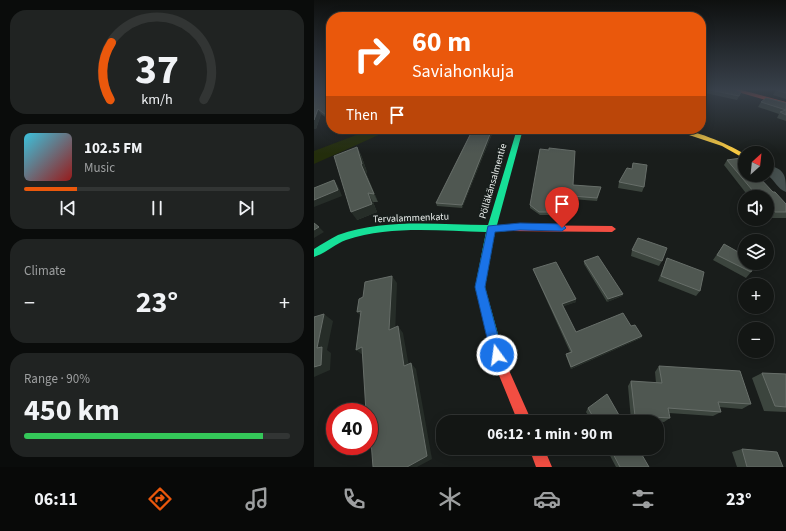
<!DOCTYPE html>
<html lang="en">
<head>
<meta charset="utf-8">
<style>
  :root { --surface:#131614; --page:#202322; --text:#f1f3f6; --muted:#9d9fa0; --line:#323534; --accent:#ea580c }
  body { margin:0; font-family:"Source Sans 3",sans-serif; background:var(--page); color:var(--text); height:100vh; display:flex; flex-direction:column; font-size:15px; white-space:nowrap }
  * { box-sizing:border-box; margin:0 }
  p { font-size:13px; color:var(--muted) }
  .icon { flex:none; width:22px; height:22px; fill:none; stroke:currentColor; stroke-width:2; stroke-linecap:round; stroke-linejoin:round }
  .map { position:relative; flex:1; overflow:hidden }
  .side { display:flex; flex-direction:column; gap:10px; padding:10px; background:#0a0c0b; width:314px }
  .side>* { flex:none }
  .hud { position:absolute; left:12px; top:12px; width:380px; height:122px; border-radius:16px; box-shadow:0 2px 10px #0003,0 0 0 1px var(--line); background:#ea580c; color:#fff; overflow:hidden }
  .needle { width:26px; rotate:27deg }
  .tools { position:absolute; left:424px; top:146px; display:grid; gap:8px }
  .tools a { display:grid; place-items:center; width:36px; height:36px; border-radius:50%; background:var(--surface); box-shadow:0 2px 10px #0003,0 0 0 1px var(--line); font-size:20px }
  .speed { position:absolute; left:12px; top:403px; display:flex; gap:8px; font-size:20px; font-weight:700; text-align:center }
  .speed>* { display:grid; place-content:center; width:52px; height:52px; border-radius:50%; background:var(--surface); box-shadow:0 2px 10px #0003,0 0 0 1px var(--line); line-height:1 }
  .speed .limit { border:6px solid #d22; background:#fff; color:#111 }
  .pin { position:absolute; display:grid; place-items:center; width:34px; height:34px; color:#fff; margin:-41px -17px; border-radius:50% 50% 50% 0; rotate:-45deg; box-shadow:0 0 4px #0007 }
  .pin .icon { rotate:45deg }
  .me { position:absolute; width:44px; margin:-22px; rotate:346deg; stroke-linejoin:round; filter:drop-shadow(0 0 3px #0008) }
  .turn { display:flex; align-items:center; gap:14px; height:84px; padding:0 20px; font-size:18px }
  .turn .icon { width:52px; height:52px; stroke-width:2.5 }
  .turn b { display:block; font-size:28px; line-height:34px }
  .then { display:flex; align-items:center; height:38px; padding:0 20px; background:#0003; gap:8px; font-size:15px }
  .big { font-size:30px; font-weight:700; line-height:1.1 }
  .side .widget { flex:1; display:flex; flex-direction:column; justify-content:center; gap:6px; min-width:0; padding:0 14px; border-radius:16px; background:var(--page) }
  .side .dial { align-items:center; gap:0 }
  .dial svg { height:104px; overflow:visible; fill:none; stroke:var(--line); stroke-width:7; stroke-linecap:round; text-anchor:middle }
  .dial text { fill:var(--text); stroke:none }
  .song { display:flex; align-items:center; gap:12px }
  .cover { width:48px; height:48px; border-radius:6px; background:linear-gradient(135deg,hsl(190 70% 55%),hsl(0 70% 35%)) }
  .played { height:4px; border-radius:2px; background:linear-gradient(90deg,var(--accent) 20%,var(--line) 20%) }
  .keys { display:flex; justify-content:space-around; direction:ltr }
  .heat { display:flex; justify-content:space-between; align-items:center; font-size:22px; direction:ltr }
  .charge { height:6px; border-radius:3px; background:linear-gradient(90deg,#34c759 90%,var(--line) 0) }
  .trip { position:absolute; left:122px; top:415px; width:228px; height:40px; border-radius:16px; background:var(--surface); box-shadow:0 2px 10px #0003,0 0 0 1px var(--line); font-weight:700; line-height:40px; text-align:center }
  .tabs { display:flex; height:64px; justify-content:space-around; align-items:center; background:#080908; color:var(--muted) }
  .tabs .icon { width:28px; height:28px }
  .tabs .active { color:var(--accent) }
  .tabs b { font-size:18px; color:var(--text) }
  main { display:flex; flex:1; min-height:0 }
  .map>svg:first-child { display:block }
</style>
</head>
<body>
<main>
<section class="side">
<div class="widget dial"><svg viewBox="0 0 100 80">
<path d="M14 69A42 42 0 1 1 86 69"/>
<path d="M14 69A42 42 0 0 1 15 25" stroke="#ea580c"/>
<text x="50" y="56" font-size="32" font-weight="700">37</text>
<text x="50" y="72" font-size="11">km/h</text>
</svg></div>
<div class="widget">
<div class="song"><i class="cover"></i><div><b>102.5 FM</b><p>Music</p></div></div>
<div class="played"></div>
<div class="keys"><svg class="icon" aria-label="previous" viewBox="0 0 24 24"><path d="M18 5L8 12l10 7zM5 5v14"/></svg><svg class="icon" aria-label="pause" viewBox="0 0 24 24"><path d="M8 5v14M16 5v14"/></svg><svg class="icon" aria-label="next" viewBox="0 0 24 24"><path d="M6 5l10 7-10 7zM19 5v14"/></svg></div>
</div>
<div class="widget"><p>Climate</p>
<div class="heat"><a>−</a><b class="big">23°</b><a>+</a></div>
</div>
<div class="widget"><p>Range · 90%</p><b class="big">450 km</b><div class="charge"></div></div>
</section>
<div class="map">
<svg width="472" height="467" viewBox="0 0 472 467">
  <rect width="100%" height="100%" fill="#191d1b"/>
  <path fill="#232d0b" d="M58,129H78L0,164V151Z"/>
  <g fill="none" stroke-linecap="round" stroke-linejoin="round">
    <path fill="#46504f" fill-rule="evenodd" d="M453,165C471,169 472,175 472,192C463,189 461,180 453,175Z"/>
    <path fill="#16e098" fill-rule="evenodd" d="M203,129H209L183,225H193L197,228L193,231L181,232L171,287L192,363L190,367L186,369L182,367L180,363L161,287L172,232C126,231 77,225 32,240C21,244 12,253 0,257V249C8,244 16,239 24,235C72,218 124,225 174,225Z"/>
    <path fill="#ffcf43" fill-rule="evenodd" d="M357,129C381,129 411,143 431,154V159L408,146Z"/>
    <path fill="#f24e42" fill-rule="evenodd" d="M417,89H424L472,102V106L417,90Z
      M193,225L298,226L302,229L298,232L193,231L189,228Z
      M186,357L190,359L218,422H204L180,363L182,359Z
      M215,448H230L238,467H222Z"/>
  </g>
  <path fill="#3c453e" d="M0,89H17V121L7,114L2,129Z
    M387,89H416L427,92L423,100L387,92Z
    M472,89V99L459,95L462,90Z
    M447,102L472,103V121L463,118L465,114L444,107Z
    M159,129H180L148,208L123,206L122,203Z
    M250,129H287L285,135Z
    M43,147L47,155L53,172L52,173L64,202H59L63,212L43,220Z
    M413,160L459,192L472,204V218H456L453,214V197H435L410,165Z
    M318,169L330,187L328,192L304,188L305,182Z
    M259,185L287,187L283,201L258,199L257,215H226L216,208V205Z
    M410,244L425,254L437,272L432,278L399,260Z
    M318,250L348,261L345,266L317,256Z
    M353,258L386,291L382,296L344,281Z
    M270,261L309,294L308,296L293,302L270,264Z
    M219,269L262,302L249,306L262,332L317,326L328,336L327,338L257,369L252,356V354L256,352L220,272Z
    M345,366L437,404L428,409L405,407L407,412L399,416L355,413L356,418L350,422L317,420L314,386L317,381L342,383L341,372Z
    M448,373L472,374V412L450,411L438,378Z
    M274,408L309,422H278L272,412Z
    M292,448H324L335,467H302Z
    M428,449L469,467H423L418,452Z"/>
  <path fill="#262d28" d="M4,109L7,114L2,129H0V120Z
    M178,129H180L148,208V205Z
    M43,147L47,155L53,172L52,173L64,202L60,194L47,164Z
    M20,180L24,186L28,196L0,207V200Z
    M54,193L59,202L63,212L43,220L37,212Z
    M5,227L10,232L0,238V230Z
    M78,276L83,283L81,336L75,330Z
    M309,294L308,296L293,302L294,299Z
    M262,299V302L248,307V304Z
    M47,311L50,319L43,312Z
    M10,314L19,321L13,350L17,353L16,370L0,377V367L3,348Z
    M84,326L89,333L96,372L90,366Z
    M328,336L327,338L257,369V367Z
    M48,347L50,356L42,350Z
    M97,363L102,369L118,459L103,467H93Z
    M56,428L64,431L55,436V429Z"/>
  <path fill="#4f5751" stroke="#676e69" d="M0,89H17V118H16L4,109L0,120Z
    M392,89H416L427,92L425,96Z
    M463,89H472V93L462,90Z
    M452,98L472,103V110L447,102Z
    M472,110V115L466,112Z
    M159,129H178L148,205L122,203Z
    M275,129H286L285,131Z
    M43,147L48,164H47L60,194L54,193L58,204L37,212L20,156Z
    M235,148L261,151L259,185L287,187L283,198L258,196L257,212H225L216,205L226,149L235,150Z
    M427,158L431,163V175H443L459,192H461L472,204V212H461L455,205H453V197H444L413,160Z
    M319,163L333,165L330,187L305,182L313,168L318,169Z
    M20,180L24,190L0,200V188Z
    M0,223L5,227L0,230Z
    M324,238L353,248L348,261L318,250Z
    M410,244L426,253L425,254L431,257V263H442L437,272L403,255Z
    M284,256L309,294L294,299L270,261Z
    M353,258L390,272L386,291L347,276Z
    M242,262L262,299L248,304L262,332L309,313L317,326L321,325L328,336L257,367L252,354L258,352L219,269Z
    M78,276L75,330L84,326L90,366L97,363L113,456L93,467H59L56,428L55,429V412H52L48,347L42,350L47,311L43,312L45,299L49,297L51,282Z
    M10,314L3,348L8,347L7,365L0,367V317Z
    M345,366L426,371L437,404L404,402L407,412L354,408L356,418L321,416L317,381L348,383Z
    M448,373L472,374V407L461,406Z
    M293,394L309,422H282L274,408Z
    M296,448H324L335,467H306Z
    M428,449L463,452L469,467H433Z"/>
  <linearGradient id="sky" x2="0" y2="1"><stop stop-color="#0e100f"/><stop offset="0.58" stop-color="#38404a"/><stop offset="1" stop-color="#38404a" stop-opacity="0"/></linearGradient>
  <rect width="472" height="154" fill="url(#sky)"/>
  <path fill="#1a73e8" stroke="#114b97" d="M206,223L248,224L252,228L248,231L206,230L181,232L171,287L189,355L187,359L183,361L178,359L177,355L161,287L174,226Z"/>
  <g text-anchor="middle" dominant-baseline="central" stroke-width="4" stroke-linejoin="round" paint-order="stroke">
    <g font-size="10" fill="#e9edeb" stroke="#181e1c">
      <text transform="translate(179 181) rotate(-74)">Pölläkänsalmentie</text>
      <text transform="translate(97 218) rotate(-2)">Tervalammenkatu</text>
    </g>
  </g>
</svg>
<div class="tools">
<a><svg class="needle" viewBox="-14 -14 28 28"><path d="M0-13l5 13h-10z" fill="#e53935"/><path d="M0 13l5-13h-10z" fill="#9d9fa0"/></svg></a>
<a><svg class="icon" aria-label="sound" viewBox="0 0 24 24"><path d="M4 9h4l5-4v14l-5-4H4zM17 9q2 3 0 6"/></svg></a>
<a><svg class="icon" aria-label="layers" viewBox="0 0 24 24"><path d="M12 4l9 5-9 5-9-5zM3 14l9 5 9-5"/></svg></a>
<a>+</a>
<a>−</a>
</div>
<div class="speed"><div class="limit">40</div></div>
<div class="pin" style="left:248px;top:228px;background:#d93025"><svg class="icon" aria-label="arrive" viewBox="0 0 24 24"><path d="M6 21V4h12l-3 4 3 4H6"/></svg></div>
<svg class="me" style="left:183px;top:355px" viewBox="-20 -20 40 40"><circle r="17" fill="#1a73e8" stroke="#fff" stroke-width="3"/><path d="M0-11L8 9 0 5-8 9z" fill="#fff"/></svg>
<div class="trip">06:12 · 1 min · 90 m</div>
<div class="hud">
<div class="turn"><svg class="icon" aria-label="right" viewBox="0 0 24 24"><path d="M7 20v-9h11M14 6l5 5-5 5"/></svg><div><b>60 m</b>Saviahonkuja</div></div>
<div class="then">Then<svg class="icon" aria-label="arrive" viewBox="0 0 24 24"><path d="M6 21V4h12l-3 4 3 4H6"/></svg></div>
</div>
</div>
</main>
<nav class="tabs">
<b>06:11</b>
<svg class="icon active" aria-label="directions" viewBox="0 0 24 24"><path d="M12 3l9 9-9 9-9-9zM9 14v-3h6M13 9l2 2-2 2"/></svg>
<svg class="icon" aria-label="music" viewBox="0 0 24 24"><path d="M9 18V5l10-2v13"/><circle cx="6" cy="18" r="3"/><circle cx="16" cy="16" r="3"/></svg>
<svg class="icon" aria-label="phone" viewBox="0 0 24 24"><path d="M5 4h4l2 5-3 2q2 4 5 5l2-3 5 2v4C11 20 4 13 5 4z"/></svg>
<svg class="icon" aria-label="climate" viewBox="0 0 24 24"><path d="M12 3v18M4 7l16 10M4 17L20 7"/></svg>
<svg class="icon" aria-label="car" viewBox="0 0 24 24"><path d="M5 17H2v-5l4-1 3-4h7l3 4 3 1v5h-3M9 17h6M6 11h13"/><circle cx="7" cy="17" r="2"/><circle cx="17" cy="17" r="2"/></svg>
<svg class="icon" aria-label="filters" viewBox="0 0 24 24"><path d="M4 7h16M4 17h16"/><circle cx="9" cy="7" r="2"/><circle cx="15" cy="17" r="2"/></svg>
<b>23°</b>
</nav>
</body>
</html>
